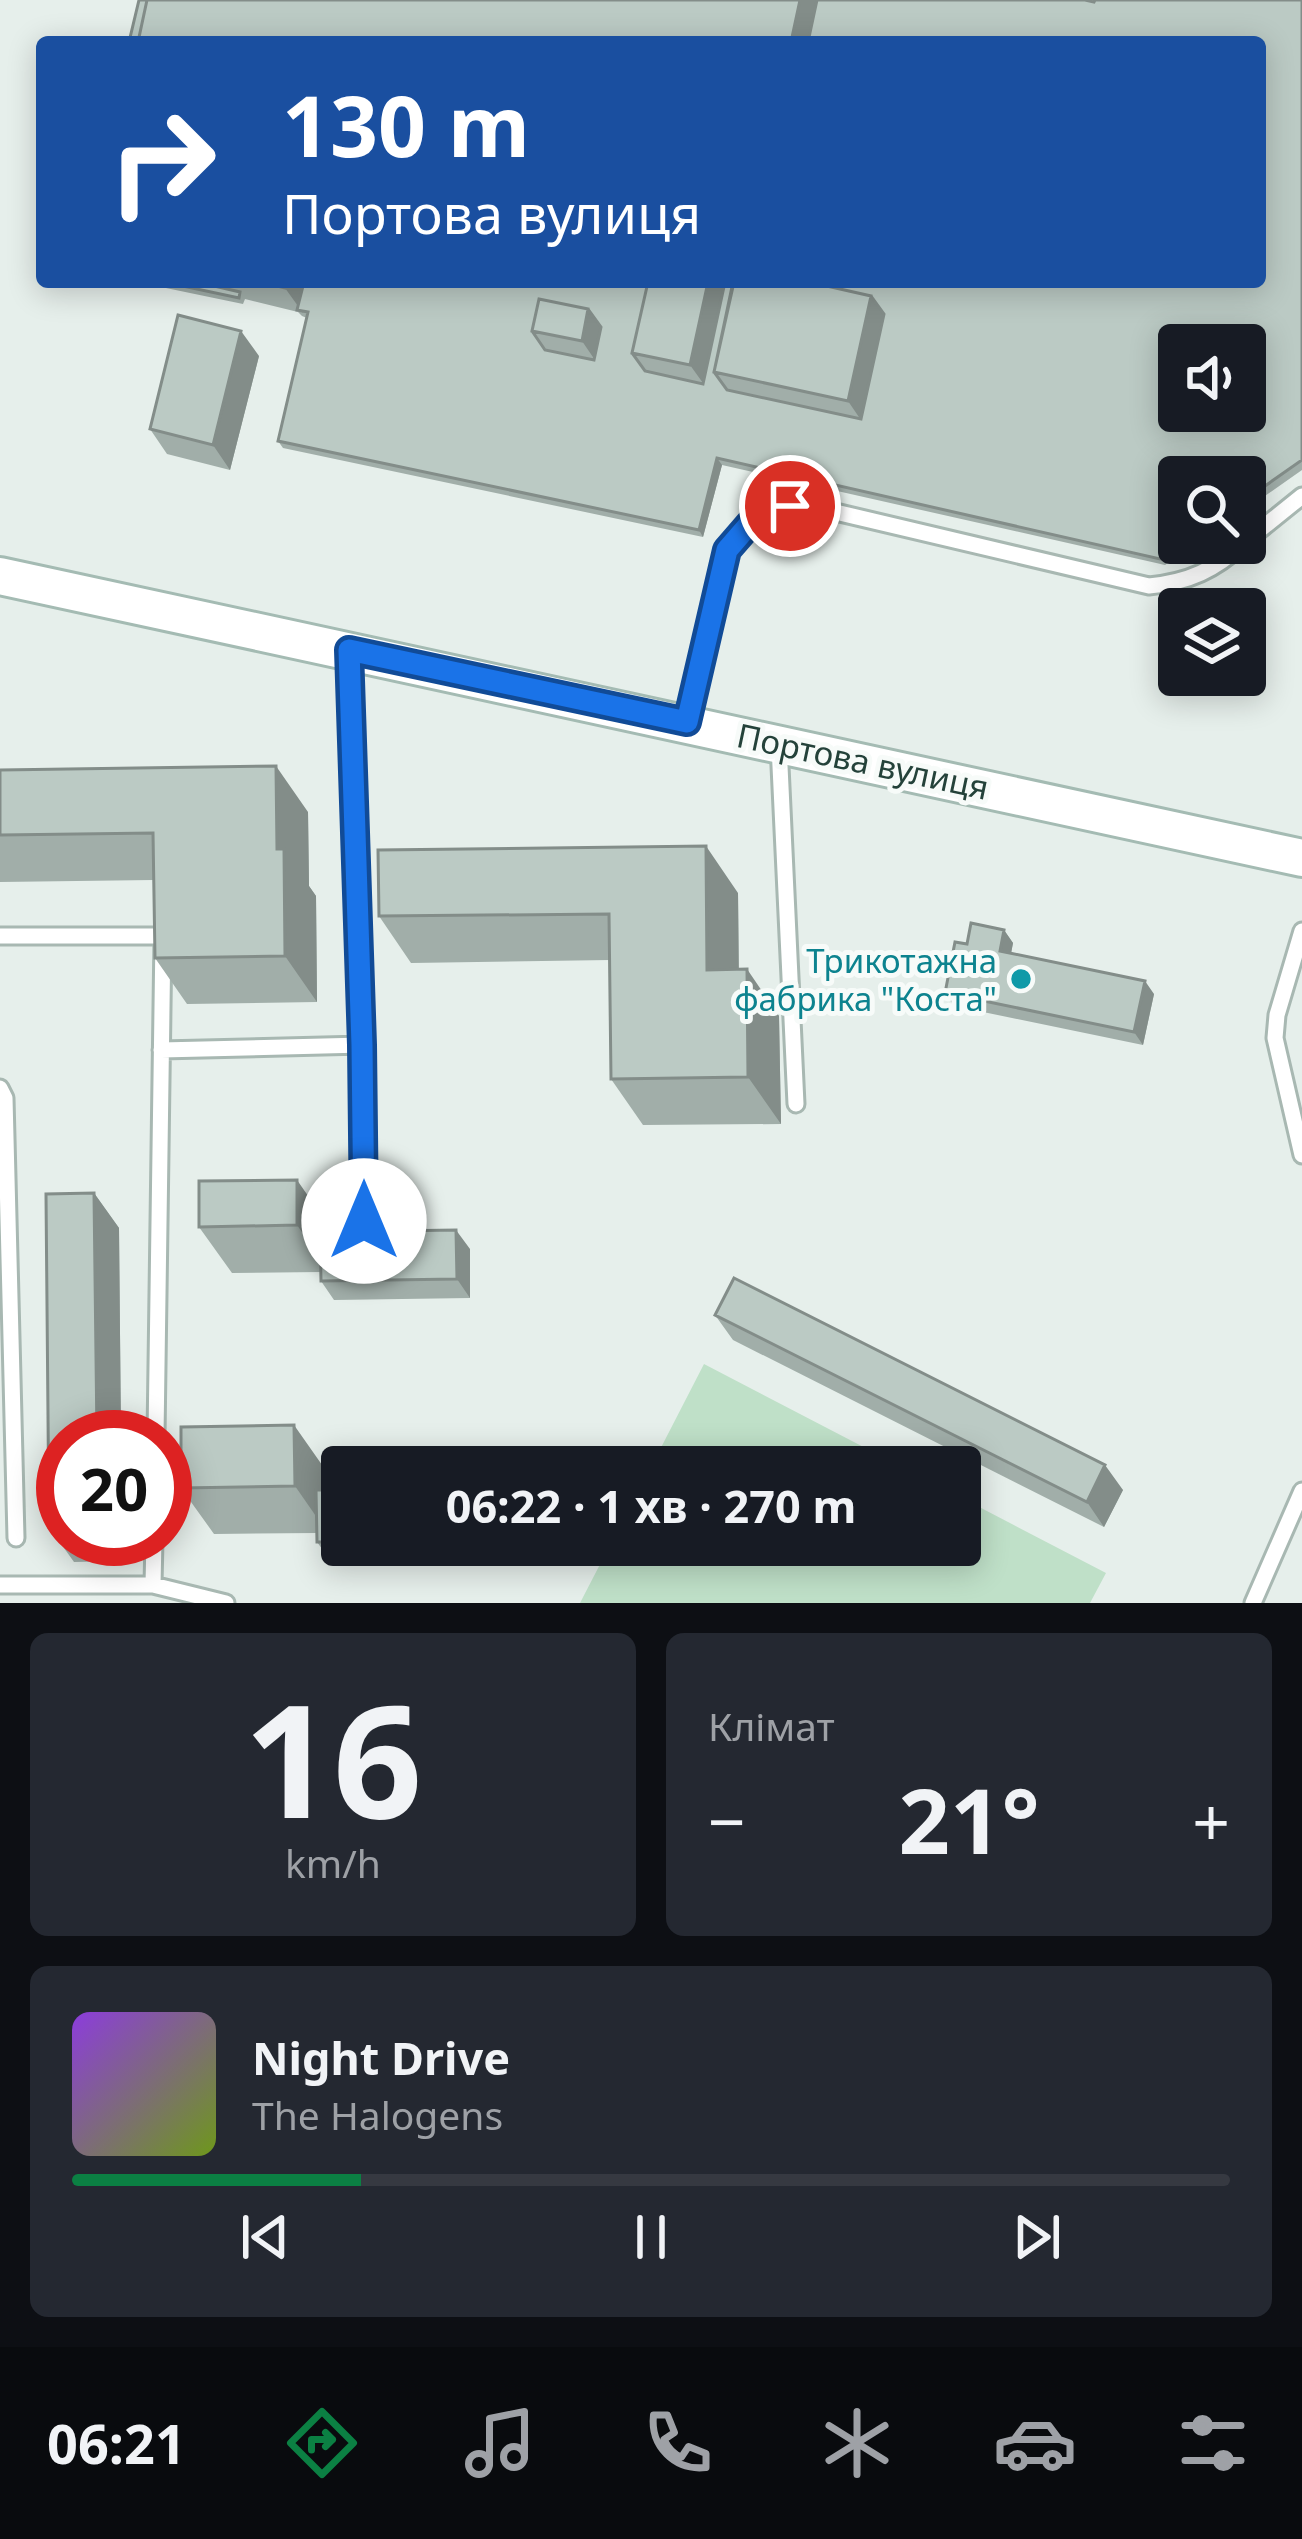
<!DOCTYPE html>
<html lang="uk">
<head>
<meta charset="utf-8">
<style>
  :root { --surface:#171b24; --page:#242831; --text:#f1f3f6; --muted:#9ea1a6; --line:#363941; --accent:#0b8043 }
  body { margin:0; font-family:"Noto Sans",sans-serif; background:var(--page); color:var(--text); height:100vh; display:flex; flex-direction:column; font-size:45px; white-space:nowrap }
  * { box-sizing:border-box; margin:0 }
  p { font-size:39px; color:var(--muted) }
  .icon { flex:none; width:66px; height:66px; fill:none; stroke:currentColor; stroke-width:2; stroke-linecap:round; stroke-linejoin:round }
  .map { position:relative; height:1603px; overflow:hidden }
  .details { display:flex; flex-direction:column; gap:30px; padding:30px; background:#0d0f14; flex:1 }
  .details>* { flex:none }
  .top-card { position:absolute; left:36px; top:36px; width:1230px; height:252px; border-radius:12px; box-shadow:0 6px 30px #0003; background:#1a4fa0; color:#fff; overflow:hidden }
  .buttons { position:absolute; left:1158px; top:324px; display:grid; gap:24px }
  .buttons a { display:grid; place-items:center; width:108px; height:108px; border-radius:12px; background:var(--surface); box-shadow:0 6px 30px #0003; font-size:60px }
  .speed { position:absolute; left:36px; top:1410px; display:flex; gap:24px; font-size:60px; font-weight:700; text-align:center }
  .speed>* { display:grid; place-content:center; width:156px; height:156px; border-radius:50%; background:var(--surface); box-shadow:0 6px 30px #0003; line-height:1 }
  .speed .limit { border:18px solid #d22; background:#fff; color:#111 }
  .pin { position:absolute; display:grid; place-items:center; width:102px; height:102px; color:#fff; margin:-51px; border:6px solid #fff; border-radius:50%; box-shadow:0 3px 12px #0007 }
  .me { position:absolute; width:132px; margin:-66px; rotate:0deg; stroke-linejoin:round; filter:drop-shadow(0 0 9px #0008) }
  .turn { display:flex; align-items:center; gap:42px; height:252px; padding:0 48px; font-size:54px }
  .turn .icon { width:156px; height:156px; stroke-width:2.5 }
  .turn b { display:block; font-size:84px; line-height:102px }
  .big { font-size:90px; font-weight:700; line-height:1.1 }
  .details .tile { flex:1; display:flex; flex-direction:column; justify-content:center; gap:18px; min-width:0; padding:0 42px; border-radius:18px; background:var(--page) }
  .details .dial { align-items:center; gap:0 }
  .dial b { font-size:156px; line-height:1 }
  .song { display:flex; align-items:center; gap:36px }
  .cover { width:144px; height:144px; border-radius:18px; background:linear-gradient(135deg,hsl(270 70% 55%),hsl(80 70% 35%)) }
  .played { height:12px; border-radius:6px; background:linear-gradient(90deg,var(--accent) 25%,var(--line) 25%) }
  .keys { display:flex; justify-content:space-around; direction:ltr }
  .heat { display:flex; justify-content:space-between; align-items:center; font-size:66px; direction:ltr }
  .details .tiles { flex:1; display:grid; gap:30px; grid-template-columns:1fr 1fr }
  .tile:last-child { grid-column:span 2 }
  .trip { position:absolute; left:321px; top:1446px; width:660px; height:120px; border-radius:12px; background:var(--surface); box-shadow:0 6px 30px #0003; font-weight:700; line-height:120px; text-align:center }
  .menu { display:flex; height:192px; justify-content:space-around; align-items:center; background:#090b0e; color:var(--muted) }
  .menu .icon { width:84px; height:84px }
  .menu .active { color:var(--accent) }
  .menu b { font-size:54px; color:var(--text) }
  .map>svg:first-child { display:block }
</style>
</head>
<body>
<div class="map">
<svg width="1302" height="1603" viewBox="0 0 1302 1603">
  <rect width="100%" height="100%" fill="#e6efeb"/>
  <path fill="#bfe0c8" d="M704,1364L902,1467H651Z
    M960,1497L1106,1573L1090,1603H580L610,1545H960Z"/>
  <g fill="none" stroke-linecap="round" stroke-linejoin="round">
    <defs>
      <path id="lane" d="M1245,542L1302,496
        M687,722L727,550C748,518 772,505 810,506L1149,586C1189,582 1215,570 1244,543
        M779,745L796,1104
        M1302,931L1277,1015L1275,1038L1302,1155
        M0,936H163L156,1437
        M363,1045L364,1221
        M161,1050L363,1045L349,653
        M0,1088L5,1098L16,1538
        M0,1585H153L226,1603
        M153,1585L154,1539
        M1253,1603L1302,1491"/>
      <path id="secondary" d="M0,576L1302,858"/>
    </defs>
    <use href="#lane" stroke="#a8b8b2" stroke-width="21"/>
    <use href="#secondary" stroke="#a4bbb3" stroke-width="42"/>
    <use href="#lane" stroke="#fff" stroke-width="15"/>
    <use href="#secondary" stroke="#fff" stroke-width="36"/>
  </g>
  <path fill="#a1aea9" d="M139,0H1302V470L1245,510V477L1179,543H1197L1165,565L722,465L703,537L283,448L278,441L307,318L302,316L298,312L245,299L243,304L137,282H1260Z
    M259,356L230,470L167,454L150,429Z
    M0,770L308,812L309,886L316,896L317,1002L187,1004L155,958L153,880L0,882Z
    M738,893L739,970L779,1016L781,1124L643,1125L611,1079L610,960L411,963L379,916Z
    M1004,930L1013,943L1011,953L1154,994L1143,1045L954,1006L945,993L967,944Z
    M199,1181L329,1226V1232L470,1249V1298L334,1300L321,1281V1272L232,1273L199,1227Z
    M94,1193L119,1228L121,1437H63V1539H122V1561L74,1562L49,1527Z
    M715,1315L1123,1490L1104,1527L733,1340Z
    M327,1472V1490H342V1545H442L443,1560L331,1561L317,1542V1533L214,1534L181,1488Z"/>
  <path fill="#838d89" d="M800,0H823L814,42H791Z
    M287,282H310L303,313L285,288Z
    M708,282H731L708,390L690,365Z
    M871,296L888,320L865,426L848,401Z
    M588,309L606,334L599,366L582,341Z
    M241,331L259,356L230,470L213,445Z
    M717,458L722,465L703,537L699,530Z
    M276,766L308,812L309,886L316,896L317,1002L285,956L277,849Z
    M706,846L738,893L739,1016L707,970Z
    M1004,930L1013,943L1009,964L1000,951Z
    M747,969L779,1016L781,1124L748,1077Z
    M1145,981L1154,994L1143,1045L1134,1032Z
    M297,1180L329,1226L330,1272L297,1225Z
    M94,1193L119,1228L121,1437H97Z
    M456,1230L470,1249V1298L457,1279Z
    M294,1425L327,1472V1532L295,1486Z
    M1105,1465L1123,1490L1104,1527L1087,1502Z
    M107,1539H122V1561Z
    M432,1545H442L443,1560Z"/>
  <path fill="#bbcac4" stroke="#838d89" stroke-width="3" fill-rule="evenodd" d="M139,0H147L138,42H129Z
    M147,0H800L791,42H138Z
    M817,0H1085L1094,2L1095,0H1302V460L1245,500V477H1179V543H1183L1160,559L717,458L699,530L278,441L308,312L297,310L304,282H648L632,353L645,371L703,384L725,282H734L714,372L727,390L861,419L884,314L871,296L809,282H1260V42H808ZM539,299L588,309L601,327L594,360L545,350L532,331ZM1179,345H1245V411H1179Z
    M164,282H197L240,292L239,298Z
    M261,282H287L285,288Z
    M648,282H708L690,365L632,353Z
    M733,282H809L871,296L848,401L714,372Z
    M539,299L588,309L582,341L532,331Z
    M178,315L241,331L213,445L150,429Z
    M276,766L277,849H284L285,956L155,958L153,833L0,835V770Z
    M706,846L707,970L747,969L748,1077L611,1079L609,914L379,916L378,850Z
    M971,923L1004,930L1000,951L1145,981L1134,1032L945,993L955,942L967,944Z
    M297,1180V1225L199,1227V1181Z
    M94,1193L97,1437H63V1527H49L46,1194Z
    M456,1230L457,1279L321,1281L320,1232Z
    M734,1278L1105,1465L1087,1502L715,1315Z
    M294,1425L295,1486L181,1488V1427Z
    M316,1490H342V1542H317Z"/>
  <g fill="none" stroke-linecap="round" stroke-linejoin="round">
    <defs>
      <path id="route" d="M364,1221L362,1045L349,650L687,722L727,550L753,520L790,506"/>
    </defs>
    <use href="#route" stroke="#114b97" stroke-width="30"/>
    <use href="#route" stroke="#1a73e8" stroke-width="21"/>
  </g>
  <circle fill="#0f9aa8" stroke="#f7fbf9" stroke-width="4.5" cx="1021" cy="979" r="12"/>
  <g text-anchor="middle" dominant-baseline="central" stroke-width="10" stroke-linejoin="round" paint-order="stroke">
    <g font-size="33" fill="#24423a" stroke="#f7fbf9">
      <text transform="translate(863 761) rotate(12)">Портова вулиця</text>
    </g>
    <g font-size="33" fill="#0d838f" stroke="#f7fbf9" text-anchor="end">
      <text x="997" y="960">Трикотажна<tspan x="997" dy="38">фабрика "Коста"</tspan></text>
    </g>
  </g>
</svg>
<div class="buttons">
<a><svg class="icon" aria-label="sound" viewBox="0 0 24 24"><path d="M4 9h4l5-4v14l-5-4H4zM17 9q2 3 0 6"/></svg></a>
<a><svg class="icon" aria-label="search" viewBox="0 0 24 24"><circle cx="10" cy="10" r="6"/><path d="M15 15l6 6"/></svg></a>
<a><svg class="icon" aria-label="layers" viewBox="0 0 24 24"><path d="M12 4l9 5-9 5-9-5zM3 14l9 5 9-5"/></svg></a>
</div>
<div class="speed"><div class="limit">20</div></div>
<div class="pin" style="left:790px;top:506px;background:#d93025"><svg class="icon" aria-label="arrive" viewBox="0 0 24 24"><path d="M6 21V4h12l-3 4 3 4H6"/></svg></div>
<svg class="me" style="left:364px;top:1221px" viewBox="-20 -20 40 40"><circle r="19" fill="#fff"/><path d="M0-13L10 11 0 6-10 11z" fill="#1a73e8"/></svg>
<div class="trip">06:22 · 1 хв · 270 m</div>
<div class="top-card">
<div class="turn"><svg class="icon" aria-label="right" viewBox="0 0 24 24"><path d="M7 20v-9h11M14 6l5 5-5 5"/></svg><div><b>130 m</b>Портова вулиця</div></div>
</div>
</div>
<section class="details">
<div class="tiles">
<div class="tile dial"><b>16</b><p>km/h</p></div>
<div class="tile"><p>Клімат</p>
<div class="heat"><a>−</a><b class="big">21°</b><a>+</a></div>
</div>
<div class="tile">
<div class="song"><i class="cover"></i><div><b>Night Drive</b><p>The Halogens</p></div></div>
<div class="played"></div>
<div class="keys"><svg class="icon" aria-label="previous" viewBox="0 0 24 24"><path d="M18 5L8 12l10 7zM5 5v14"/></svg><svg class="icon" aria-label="pause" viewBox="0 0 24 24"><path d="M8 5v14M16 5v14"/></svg><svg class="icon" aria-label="next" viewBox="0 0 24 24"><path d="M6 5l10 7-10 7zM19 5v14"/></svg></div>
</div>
</div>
</section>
<nav class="menu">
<b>06:21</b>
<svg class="icon active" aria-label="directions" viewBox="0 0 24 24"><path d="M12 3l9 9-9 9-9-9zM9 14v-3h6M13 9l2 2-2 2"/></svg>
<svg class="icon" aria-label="music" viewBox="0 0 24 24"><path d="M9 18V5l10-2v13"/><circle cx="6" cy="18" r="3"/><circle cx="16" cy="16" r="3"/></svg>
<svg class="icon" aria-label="phone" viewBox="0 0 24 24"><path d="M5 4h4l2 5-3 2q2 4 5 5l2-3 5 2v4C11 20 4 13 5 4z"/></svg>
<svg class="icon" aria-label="climate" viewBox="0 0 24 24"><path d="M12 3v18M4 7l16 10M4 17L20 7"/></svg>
<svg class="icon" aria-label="car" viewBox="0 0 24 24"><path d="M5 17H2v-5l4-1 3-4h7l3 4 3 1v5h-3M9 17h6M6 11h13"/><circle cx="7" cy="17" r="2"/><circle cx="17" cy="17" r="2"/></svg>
<svg class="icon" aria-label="filters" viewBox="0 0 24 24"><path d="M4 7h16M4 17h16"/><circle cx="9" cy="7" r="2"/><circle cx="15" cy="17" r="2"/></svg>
</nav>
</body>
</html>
